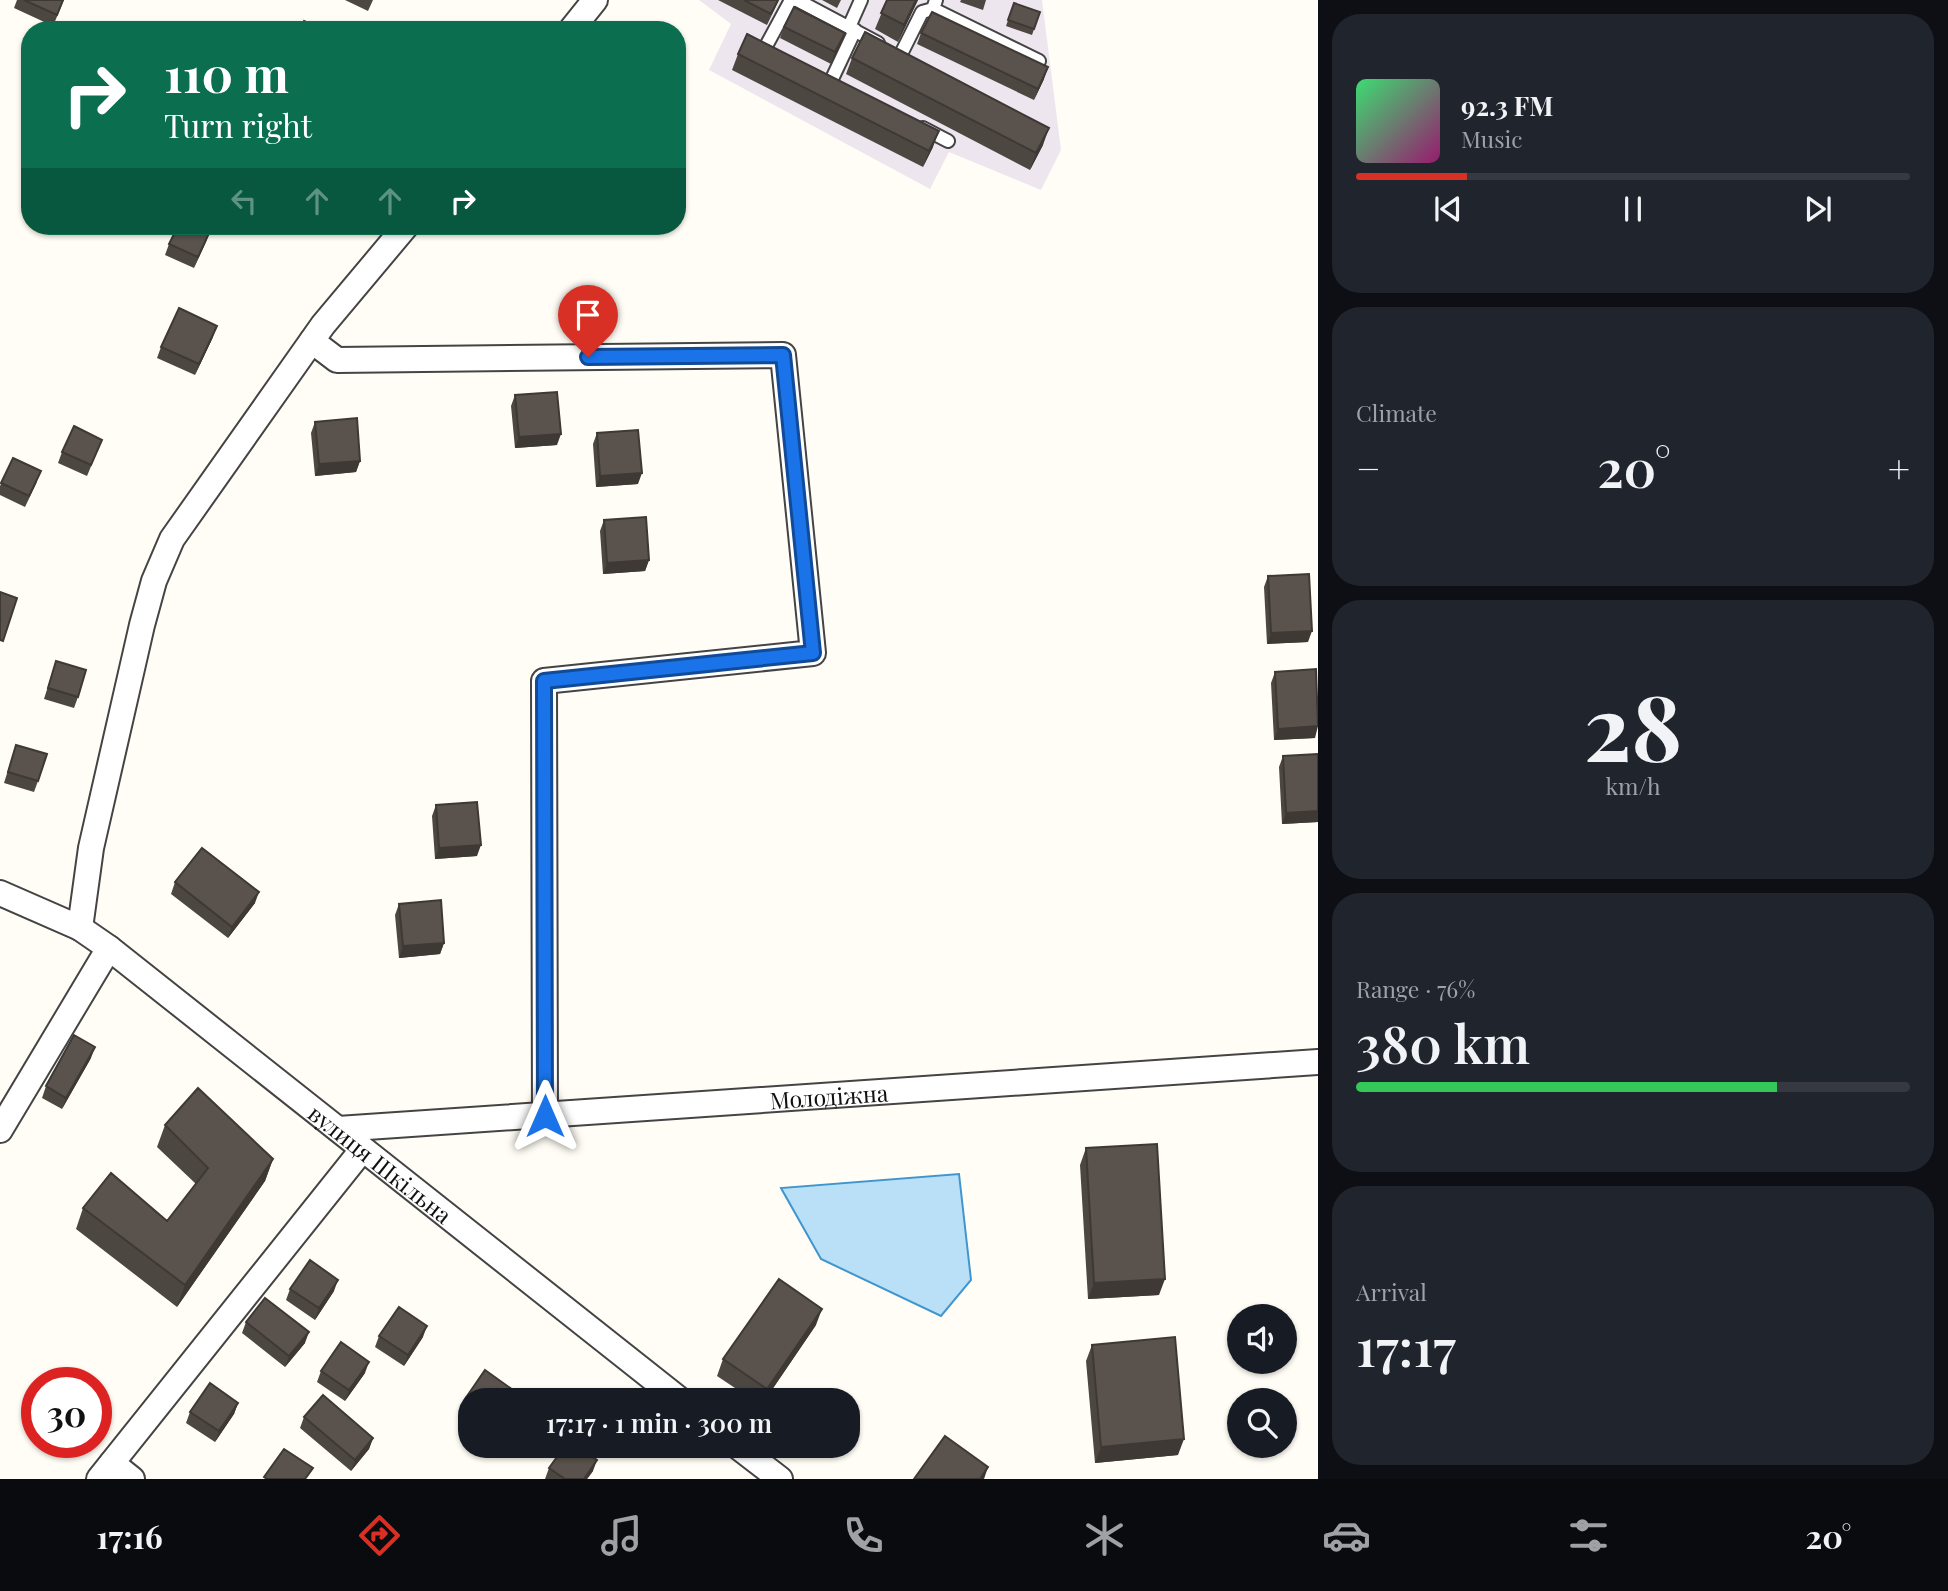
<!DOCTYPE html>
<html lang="en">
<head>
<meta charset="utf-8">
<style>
  :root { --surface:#171b24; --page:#20242c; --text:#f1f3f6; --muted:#9ea1a6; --line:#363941; --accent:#d93025 }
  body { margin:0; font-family:"Playfair Display",serif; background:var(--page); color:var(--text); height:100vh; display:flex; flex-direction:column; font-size:26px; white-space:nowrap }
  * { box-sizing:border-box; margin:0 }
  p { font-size:23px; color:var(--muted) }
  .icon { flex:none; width:38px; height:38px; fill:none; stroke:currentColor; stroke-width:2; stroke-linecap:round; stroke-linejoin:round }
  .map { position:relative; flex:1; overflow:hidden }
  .panel { display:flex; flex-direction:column; gap:14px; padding:14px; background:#0d0f14; width:630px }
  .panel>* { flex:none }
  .hud { position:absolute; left:21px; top:21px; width:665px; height:214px; border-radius:28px; box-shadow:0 2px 5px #0004; background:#0b6e4f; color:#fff; overflow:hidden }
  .tools { position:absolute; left:1227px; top:1304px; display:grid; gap:14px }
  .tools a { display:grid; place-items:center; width:70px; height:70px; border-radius:50%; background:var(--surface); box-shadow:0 2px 5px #0004; font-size:35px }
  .speed { position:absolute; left:21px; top:1367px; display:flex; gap:14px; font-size:35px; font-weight:700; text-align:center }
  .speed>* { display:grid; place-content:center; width:91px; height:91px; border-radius:50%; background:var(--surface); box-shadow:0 2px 5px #0004; line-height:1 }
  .speed .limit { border:10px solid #d22; background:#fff; color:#111 }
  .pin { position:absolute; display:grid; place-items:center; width:60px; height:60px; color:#fff; margin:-72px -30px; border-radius:50% 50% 50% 0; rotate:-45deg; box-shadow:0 0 7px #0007 }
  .pin .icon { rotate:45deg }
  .me { position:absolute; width:77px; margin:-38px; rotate:0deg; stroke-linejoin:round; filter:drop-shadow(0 0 5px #0008) }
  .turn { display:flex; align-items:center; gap:24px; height:147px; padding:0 28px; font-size:32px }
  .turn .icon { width:91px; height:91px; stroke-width:2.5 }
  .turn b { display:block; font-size:49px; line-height:60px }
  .lanes { display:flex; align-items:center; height:66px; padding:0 28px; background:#0003; justify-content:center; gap:35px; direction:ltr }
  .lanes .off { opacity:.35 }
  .big { font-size:52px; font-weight:600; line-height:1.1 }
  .panel .card { flex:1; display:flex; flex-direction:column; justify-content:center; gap:10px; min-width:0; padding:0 24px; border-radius:28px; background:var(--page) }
  .panel .dial { align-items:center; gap:0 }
  .dial b { font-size:91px; line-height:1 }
  .song { display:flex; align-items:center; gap:21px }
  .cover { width:84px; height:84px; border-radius:10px; background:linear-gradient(135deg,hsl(140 70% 55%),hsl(320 70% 35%)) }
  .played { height:7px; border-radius:4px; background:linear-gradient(90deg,var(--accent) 20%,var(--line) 20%) }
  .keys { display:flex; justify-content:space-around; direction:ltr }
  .heat { display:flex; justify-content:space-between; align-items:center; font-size:38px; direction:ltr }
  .charge { height:10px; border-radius:5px; background:linear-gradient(90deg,#34c759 76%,var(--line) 0) }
  .trip { position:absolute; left:458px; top:1388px; width:402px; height:70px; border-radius:28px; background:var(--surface); box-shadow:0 2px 5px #0004; font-weight:600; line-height:70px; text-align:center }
  .tabs { display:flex; height:112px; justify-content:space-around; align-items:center; background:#090b0e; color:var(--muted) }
  .tabs .icon { width:49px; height:49px }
  .tabs .selected { color:var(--accent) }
  .tabs b { font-size:32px; color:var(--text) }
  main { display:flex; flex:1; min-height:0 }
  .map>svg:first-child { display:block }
</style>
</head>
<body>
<main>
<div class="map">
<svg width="1318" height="1479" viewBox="0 0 1318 1479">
  <rect width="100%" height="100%" fill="#fffdf5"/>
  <path fill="#eee6ef" d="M699,0H1042L1061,150L1041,190L949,152L930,189L709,70L731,24Z"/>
  <path fill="#b9e0f7" stroke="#3f96cf" stroke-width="2" d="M959,1174L971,1280L941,1316L821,1259L781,1188Z"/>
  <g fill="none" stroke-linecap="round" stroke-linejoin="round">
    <defs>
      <path id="service" d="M797,0L878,43
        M936,0L933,9L1039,61
        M849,27L861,0
        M765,48L791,0
        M901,54L922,12L933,9
        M831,81L855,30
        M923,128L948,141"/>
      <g id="minor">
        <path d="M571,30L595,0"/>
        <path d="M312,341L337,360L783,355L813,653L544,681L545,1116"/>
        <path id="s1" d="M0,893L80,928L109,948L680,1400"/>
        <path d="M80,928L91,848L142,625L154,581L172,539L323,325L406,226"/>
        <path id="s2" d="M338,1129L1318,1062"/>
        <path d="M0,1130L109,948"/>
        <path d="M737,1446L780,1479"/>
        <path d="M112,1463L132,1479"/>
        <path d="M99,1479L362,1150"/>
      </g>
    </defs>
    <use href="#service" stroke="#444" stroke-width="16"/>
    <use href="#minor" stroke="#444" stroke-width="28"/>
    <use href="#service" stroke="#fff" stroke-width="12"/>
    <use href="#minor" stroke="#fff" stroke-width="24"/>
  </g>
  <path fill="#4d4742" d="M17,0H64L53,26L14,8Z
    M345,0H373L368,11Z
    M718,0H779L767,25Z
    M822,0H841L837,8Z
    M887,0H918L898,42L875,29Z
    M961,0H986L983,10L960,2Z
    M1014,3L1040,12L1032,35L1006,26Z
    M784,27L841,44L831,64L780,38Z
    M921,33L1044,79L1034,100L917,44Z
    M738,54L933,147L923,167L732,70Z
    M852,58L1043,145L1030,170L846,74Z
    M210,231L194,268L165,255L169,244Z
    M213,337L195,375L157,358L161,347Z
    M515,395L557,445L515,448L511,406Z
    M315,422L360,461L356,472L315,476L311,433Z
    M597,433L638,484L596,487L593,444Z
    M102,440L87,476L58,463L62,452Z
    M13,458L37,482L25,507L0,495V486Z
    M604,520L649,560L645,571L603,574L600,531Z
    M1268,576L1308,642L1267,644L1264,587Z
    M56,661L78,697L74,708L44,699Z
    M1275,672L1315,738L1274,740L1271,683Z
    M16,745L38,781L34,792L4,783Z
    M1318,754V822L1282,824L1279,767L1283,756Z
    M436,805L477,856L435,859L432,816Z
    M175,882L255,903L228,938L171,894Z
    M399,904L444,943L440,954L399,958L395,915Z
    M91,1058L62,1109L42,1098L46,1086Z
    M165,1125L273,1159L265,1181L177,1307L76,1229L83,1208L167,1221L196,1184L157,1147Z
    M1086,1148L1159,1295L1088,1299L1080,1165Z
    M290,1289L334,1291L315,1320L286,1300Z
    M246,1322L305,1343L285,1367L242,1333Z
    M816,1325L765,1400H753L717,1376L723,1359Z
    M379,1336L423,1337L404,1366L375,1347Z
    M1092,1345L1178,1455L1095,1463L1086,1361Z
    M321,1371L365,1373L345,1401L317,1382Z
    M513,1390L509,1400H471V1416L461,1410L465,1399Z
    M238,1403L234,1414L215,1442L186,1423L190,1412Z
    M304,1417L373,1438L369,1449L351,1471L300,1428Z
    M549,1468L593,1471L587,1479H545Z"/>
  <path fill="#3f3936" d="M916,0H918L898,42L904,25Z
    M845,33L841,44L831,64L835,52Z
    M1048,67L1044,79L1034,100L1038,89Z
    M1049,128L1043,145L1030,170L1036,153Z
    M939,131L933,147L923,167L929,151Z
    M210,231L206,242L194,268L198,257Z
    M217,326L213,337L195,375L199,364Z
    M561,434L557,445L515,448L519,437Z
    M360,461L356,472L315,476L319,464Z
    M642,473L638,484L596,487L600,476Z
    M649,560L645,571L603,574L607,563Z
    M1312,631L1308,642L1267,644L1271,633Z
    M1318,726L1315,738L1274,740L1278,729Z
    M1318,811V822L1282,824L1286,813Z
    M481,845L477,856L435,859L439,848Z
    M259,892L255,903L228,938L232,927Z
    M444,943L440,954L399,958L403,946Z
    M95,1047L91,1058L62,1109L66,1098Z
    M273,1159L265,1181L177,1307L185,1285Z
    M1165,1279L1159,1295L1088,1299L1094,1283Z
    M338,1280L334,1291L315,1320L319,1308Z
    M822,1309L816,1325L765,1400H763L767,1389Z
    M427,1326L423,1337L404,1366L408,1355Z
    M309,1332L305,1343L285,1367L289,1356Z
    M369,1362L365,1373L345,1401L349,1390Z
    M238,1403L234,1414L215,1442L219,1431Z
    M373,1438L369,1449L351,1471L355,1460Z
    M1184,1439L1178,1455L1095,1463L1101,1447Z
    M597,1460L593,1471L587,1479H584Z
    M988,1467L984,1479H980Z"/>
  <path fill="#5a524d" stroke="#3f3936" stroke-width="2" d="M24,0H63L57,15Z
    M744,0H778L771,14Z
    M887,0H916L904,25L881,13Z
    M1014,3L1040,12L1034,29L1008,20Z
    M794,7L845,33L835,52L784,27Z
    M932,12L1048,67L1038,89L921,33Z
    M304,21L322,30H300Z
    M865,32L1049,128L1036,153L852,58Z
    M747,34L939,131L929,151L738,54Z
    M178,226H198L210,231L198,257L169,244Z
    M179,308L217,326L199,364L161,347Z
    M557,392L561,434L519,437L515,395Z
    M357,418L360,461L319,464L315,422Z
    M74,426L102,440L91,465L62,452Z
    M638,430L642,473L600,476L597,433Z
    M13,458L41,471L29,496L1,483Z
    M646,517L649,560L607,563L604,520Z
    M1309,574L1312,631L1271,633L1268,576Z
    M0,592L17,598L3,641L0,640Z
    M56,661L86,670L78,697L48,688Z
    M1316,669L1318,726L1278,729L1275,672Z
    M16,745L47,754L38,781L8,772Z
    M1318,754V811L1286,813L1283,756Z
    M477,802L481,845L439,848L436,805Z
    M202,848L259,892L232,927L175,882Z
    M441,900L444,943L403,946L399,904Z
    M74,1035L95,1047L66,1098L46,1086Z
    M198,1088L273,1159L185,1285L83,1208L111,1173L167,1221L208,1168L165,1125Z
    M1157,1144L1165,1279L1094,1283L1086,1148Z
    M310,1260L338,1280L319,1308L290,1289Z
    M779,1279L822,1309L767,1389L723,1359Z
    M265,1298L309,1332L289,1356L246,1322Z
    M399,1307L427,1326L408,1355L379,1336Z
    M1175,1337L1184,1439L1101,1447L1092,1345Z
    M341,1342L369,1362L349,1390L321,1371Z
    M485,1370L513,1390L506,1400H471V1402L465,1399Z
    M210,1383L238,1403L219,1431L190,1412Z
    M323,1395L373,1438L355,1460L304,1417Z
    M945,1436L988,1467L980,1479H914Z
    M565,1446H577L597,1460L584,1479H565L549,1468Z
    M284,1449L313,1468L305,1479H267L264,1477Z"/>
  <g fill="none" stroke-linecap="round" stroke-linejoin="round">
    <defs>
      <path id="route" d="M545,1116L544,681L813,653L783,355L588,357"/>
    </defs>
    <use href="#route" stroke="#114b97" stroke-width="18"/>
    <use href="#route" stroke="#1a73e8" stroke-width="12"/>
  </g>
  <g text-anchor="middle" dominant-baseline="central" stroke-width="7" stroke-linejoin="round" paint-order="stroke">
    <g font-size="23" fill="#111" stroke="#fff">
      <text stroke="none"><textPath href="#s2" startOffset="492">Молодіжна</textPath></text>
      <text stroke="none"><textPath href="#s1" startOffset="469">вулиця Шкільна</textPath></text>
    </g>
  </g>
</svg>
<div class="tools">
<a><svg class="icon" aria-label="sound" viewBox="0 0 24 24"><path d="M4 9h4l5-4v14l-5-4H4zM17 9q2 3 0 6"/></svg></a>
<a><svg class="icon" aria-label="search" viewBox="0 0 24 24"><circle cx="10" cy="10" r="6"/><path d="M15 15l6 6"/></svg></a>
</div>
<div class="speed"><div class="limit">30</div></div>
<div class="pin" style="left:588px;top:357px;background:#d93025"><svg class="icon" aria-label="arrive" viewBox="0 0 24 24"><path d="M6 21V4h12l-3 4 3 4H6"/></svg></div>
<svg class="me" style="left:545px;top:1116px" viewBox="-20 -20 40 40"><path d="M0-17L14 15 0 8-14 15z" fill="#1a73e8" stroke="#fff" stroke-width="4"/></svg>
<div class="trip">17:17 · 1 min · 300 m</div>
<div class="hud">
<div class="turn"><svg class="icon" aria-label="right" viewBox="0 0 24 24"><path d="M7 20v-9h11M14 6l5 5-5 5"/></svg><div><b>110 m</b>Turn right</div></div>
<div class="lanes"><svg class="icon off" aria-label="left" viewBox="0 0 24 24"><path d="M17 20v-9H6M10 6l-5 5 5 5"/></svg><svg class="icon off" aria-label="ahead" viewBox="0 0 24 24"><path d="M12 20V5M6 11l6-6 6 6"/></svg><svg class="icon off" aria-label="ahead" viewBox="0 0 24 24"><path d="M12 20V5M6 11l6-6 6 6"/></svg><svg class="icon" aria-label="right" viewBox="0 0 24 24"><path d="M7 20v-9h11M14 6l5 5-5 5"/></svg></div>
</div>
</div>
<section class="panel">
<div class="card">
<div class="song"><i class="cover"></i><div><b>92.3 FM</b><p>Music</p></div></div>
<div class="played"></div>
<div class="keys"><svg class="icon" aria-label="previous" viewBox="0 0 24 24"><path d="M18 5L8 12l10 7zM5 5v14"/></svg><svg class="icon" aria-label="pause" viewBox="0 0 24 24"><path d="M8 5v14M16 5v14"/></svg><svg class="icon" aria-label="next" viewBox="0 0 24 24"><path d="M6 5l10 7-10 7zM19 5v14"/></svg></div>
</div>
<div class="card"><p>Climate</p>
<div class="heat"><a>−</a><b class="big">20°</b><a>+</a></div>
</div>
<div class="card dial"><b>28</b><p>km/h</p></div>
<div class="card"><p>Range · 76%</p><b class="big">380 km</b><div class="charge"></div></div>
<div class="card"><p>Arrival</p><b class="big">17:17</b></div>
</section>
</main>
<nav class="tabs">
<b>17:16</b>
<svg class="icon selected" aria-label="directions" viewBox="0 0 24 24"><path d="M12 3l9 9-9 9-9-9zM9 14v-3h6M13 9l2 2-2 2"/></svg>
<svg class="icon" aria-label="music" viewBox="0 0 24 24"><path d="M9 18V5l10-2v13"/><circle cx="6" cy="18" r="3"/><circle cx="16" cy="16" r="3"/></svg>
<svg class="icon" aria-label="phone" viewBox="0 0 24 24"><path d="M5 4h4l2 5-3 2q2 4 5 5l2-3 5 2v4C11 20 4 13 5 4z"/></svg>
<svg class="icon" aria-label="climate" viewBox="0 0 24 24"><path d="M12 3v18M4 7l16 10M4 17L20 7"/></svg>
<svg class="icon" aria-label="car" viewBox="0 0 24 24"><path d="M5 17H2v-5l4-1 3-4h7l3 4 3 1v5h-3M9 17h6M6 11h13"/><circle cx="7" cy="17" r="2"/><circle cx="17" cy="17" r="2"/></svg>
<svg class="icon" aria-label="filters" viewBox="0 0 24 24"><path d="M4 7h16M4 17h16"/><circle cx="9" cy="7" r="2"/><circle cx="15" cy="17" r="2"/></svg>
<b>20°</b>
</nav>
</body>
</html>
